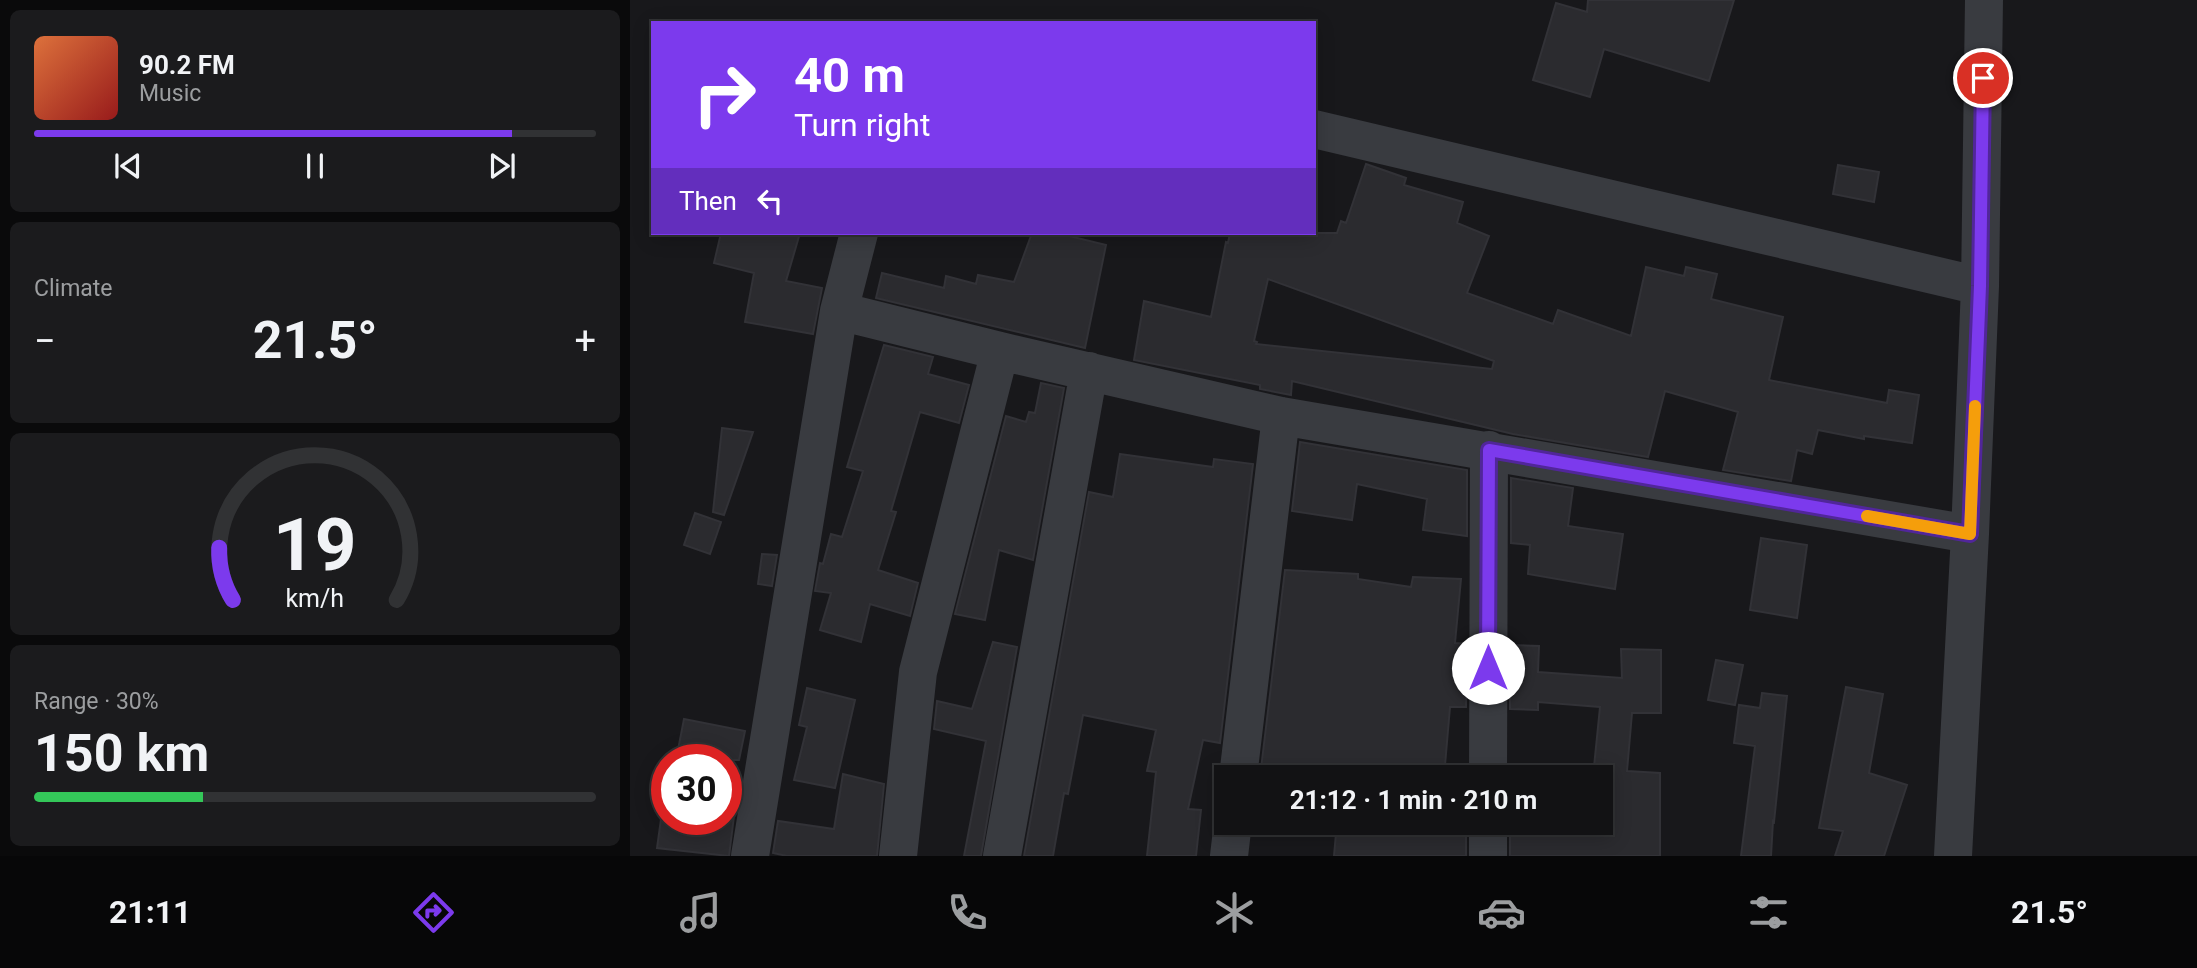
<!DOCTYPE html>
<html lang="en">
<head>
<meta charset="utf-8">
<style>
  :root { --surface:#121214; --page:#1b1b1d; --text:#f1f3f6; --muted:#9c9ea0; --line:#313234; --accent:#7c3aed }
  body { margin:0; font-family:Roboto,sans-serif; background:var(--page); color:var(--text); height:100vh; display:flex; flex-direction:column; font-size:26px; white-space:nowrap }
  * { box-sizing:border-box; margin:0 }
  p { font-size:23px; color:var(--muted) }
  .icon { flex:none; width:38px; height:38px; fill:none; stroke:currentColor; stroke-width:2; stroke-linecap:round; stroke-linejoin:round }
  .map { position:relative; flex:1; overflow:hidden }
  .drawer { display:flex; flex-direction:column; gap:10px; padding:10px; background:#0a0a0b; width:630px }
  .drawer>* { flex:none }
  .hud { position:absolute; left:21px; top:21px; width:665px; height:214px; border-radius:0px; box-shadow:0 4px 18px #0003,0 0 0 2px var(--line); background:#7c3aed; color:#fff; overflow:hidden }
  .speed { position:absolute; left:21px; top:744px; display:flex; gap:14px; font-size:35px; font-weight:700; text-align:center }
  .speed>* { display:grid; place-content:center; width:91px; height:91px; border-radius:50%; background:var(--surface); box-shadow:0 4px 18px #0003,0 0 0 2px var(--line); line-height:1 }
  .speed .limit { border:10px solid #d22; background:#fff; color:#111 }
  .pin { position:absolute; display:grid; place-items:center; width:60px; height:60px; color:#fff; margin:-30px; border:4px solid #fff; border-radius:50%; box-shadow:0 2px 7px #0007 }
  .me { position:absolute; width:77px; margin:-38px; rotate:0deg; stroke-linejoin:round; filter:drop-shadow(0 0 5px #0008) }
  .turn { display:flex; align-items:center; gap:24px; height:147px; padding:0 28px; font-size:32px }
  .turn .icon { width:91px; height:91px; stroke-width:2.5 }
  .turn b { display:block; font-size:49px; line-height:60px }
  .then { display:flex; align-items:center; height:66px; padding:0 28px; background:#0003; gap:14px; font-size:26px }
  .big { font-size:52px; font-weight:700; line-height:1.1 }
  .drawer .card { flex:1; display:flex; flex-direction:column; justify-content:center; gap:10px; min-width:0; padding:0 24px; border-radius:10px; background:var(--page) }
  .drawer .dial { align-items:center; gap:0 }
  .dial svg { height:182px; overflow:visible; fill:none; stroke:var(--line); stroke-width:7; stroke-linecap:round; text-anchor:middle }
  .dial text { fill:var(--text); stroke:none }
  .song { display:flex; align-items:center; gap:21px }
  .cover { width:84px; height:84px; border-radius:10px; background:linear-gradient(135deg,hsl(20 70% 55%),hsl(0 70% 35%)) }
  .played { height:7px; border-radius:4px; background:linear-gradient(90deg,var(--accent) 85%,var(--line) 85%) }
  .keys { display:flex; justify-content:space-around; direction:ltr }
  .heat { display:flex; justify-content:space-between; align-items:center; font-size:38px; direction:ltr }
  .charge { height:10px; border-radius:5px; background:linear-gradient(90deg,#34c759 30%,var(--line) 0) }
  .trip { position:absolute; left:584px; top:765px; width:399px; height:70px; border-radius:0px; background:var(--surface); box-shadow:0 4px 18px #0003,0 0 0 2px var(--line); font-weight:700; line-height:70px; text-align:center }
  .tabs { display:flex; height:112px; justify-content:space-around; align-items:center; background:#070708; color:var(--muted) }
  .tabs .icon { width:49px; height:49px }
  .tabs .on { color:var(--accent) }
  .tabs b { font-size:32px; color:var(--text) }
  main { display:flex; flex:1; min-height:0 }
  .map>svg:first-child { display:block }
</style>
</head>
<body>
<main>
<section class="drawer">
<div class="card">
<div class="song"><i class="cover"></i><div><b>90.2 FM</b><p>Music</p></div></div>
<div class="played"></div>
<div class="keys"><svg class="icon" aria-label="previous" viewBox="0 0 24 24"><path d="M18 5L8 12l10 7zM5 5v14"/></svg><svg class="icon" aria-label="pause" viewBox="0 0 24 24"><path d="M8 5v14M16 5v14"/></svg><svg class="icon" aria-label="next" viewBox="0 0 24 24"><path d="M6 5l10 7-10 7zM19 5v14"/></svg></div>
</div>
<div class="card"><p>Climate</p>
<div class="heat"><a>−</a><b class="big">21.5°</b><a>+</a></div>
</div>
<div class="card dial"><svg viewBox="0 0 100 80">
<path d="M14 69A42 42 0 1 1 86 69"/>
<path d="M14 69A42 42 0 0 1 8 46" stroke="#7c3aed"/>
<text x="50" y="56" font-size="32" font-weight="700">19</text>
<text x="50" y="72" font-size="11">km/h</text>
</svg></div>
<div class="card"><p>Range · 30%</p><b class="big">150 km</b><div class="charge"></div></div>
</section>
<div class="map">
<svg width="1567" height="856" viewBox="0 0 1567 856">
  <rect width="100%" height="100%" fill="#18181b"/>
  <path fill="#2b2b2f" stroke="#323237" stroke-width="2" fill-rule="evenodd" d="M958,0H1104L1079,81L974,49L960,97L903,80L926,3L957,12Z
    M736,164L776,178L774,185L833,202L827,223L859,236L837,293L923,324L928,310L1001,336L1016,267L1054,276L1056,267L1087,274L1081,299L1153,317L1139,380L1257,403L1259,390L1289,395L1282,443L1234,436V439L1188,430L1182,454L1167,450L1161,481L1093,470L1108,412L1035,391L1018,457L883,434L662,381L661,395L630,389V385L504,360L514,301L581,317L596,242L598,243L600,233H707L711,221L716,223ZM638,279L864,361L862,369L626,344L627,342L624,341Z
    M1208,165L1249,172L1244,202L1203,194Z
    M91,233H170L156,281L192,288L183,334L115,322L124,273L84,263Z
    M402,233H427L476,245L455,348L246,298L252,273L314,288L316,276L346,284L348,275L384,282Z
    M254,345L303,357L298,374L339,385L329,423L290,412L261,511L266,512L248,570L288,583L280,616L240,604L231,642L190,630L201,593L185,591L190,563L193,564L201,534L212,537L233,471L217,467Z
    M411,383L434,388L403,560L369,550L355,620L325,614L376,416L396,422L399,412L405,413Z
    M92,428L123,432L94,515L83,512Z
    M670,442L837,470V536L793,530L797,499L727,484L722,520L662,511Z
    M490,454L583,467L584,459L623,464L590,743L573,740L558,809L571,810L566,856H517L526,772L517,771L526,730L453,715L438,794L434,793L423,856H394L459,492L483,497Z
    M881,478L943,488L938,526L993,534L985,589L898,574L900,545L881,543Z
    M65,513L91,522L80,554L54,545Z
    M1131,538L1177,545L1167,618L1120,610Z
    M132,554L147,555L142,586L128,584Z
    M655,570L728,574V579L781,587L783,577L831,579L825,643L837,644L836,707H820L814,777H630Z
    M363,642L387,647L351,856H334L356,741L304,729L307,701L342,709Z
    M880,645L909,646L908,672L992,678L991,649L1031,650V713H1002L997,771L1030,773V856H880V822H971V777H963L970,707L908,702V710L880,709Z
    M1086,660L1113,665L1105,705L1078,700Z
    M1216,687L1253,694L1239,773L1277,785L1254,856H1205L1213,831L1189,828Z
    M177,688L225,700L205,788L164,780L177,727L169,725Z
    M1132,693L1157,696L1144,822L1143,821L1141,856H1111L1125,746L1104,743L1109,705L1130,708Z
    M54,719L115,731L109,760H68L47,755Z
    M213,774L254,784L247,856H157L143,853L148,821L204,829Z
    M96,815L104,816L99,856L27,848L31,819H96Z
    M707,822L836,824V856H704Z"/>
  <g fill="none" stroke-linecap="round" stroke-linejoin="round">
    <path stroke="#393b40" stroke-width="38" d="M684,129L1350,286
      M209,311L370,351L651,416L1340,534
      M608,777L651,416
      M858,777L859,450
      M120,856L209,311L229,233
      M268,856L288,672L370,351
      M372,856L459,371
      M599,856L603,822
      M858,856V822
      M1323,856L1340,534L1350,286L1354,0"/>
  </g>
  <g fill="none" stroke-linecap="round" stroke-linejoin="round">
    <defs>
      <path id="route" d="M858,668L859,450L1340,534L1350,286L1353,78"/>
    </defs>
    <use href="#route" stroke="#51269a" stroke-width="18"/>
    <use href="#route" stroke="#7c3aed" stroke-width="12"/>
    <path stroke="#f59e0b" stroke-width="12" d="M1237,516L1340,534L1345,406"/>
  </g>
</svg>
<div class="speed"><div class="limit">30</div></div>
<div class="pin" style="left:1353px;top:78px;background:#d93025"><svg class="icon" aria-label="arrive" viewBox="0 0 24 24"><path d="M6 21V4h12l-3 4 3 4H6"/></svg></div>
<svg class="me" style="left:858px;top:668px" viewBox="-20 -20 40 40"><circle r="19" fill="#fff"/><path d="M0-13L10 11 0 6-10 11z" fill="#7c3aed"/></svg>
<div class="trip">21:12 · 1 min · 210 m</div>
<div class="hud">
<div class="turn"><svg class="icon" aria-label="right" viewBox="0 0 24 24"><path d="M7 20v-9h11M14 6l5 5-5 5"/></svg><div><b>40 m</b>Turn right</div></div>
<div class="then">Then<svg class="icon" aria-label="left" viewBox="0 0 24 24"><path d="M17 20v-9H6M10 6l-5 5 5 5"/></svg></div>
</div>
</div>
</main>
<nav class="tabs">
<b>21:11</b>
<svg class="icon on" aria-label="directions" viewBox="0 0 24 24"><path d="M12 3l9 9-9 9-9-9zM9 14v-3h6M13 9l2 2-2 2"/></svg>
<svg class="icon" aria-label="music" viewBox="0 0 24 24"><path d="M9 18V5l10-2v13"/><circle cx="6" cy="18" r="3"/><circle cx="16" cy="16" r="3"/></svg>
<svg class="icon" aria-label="phone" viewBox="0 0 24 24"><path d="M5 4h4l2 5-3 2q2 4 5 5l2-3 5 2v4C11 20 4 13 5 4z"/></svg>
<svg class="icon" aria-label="climate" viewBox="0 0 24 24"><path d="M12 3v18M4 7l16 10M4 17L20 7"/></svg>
<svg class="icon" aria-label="car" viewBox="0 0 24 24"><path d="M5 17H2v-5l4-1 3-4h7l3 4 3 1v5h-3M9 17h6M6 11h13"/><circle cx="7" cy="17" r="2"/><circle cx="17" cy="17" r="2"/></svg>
<svg class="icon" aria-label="filters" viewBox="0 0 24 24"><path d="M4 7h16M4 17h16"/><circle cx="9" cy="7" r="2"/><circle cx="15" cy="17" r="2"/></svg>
<b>21.5°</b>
</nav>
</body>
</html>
